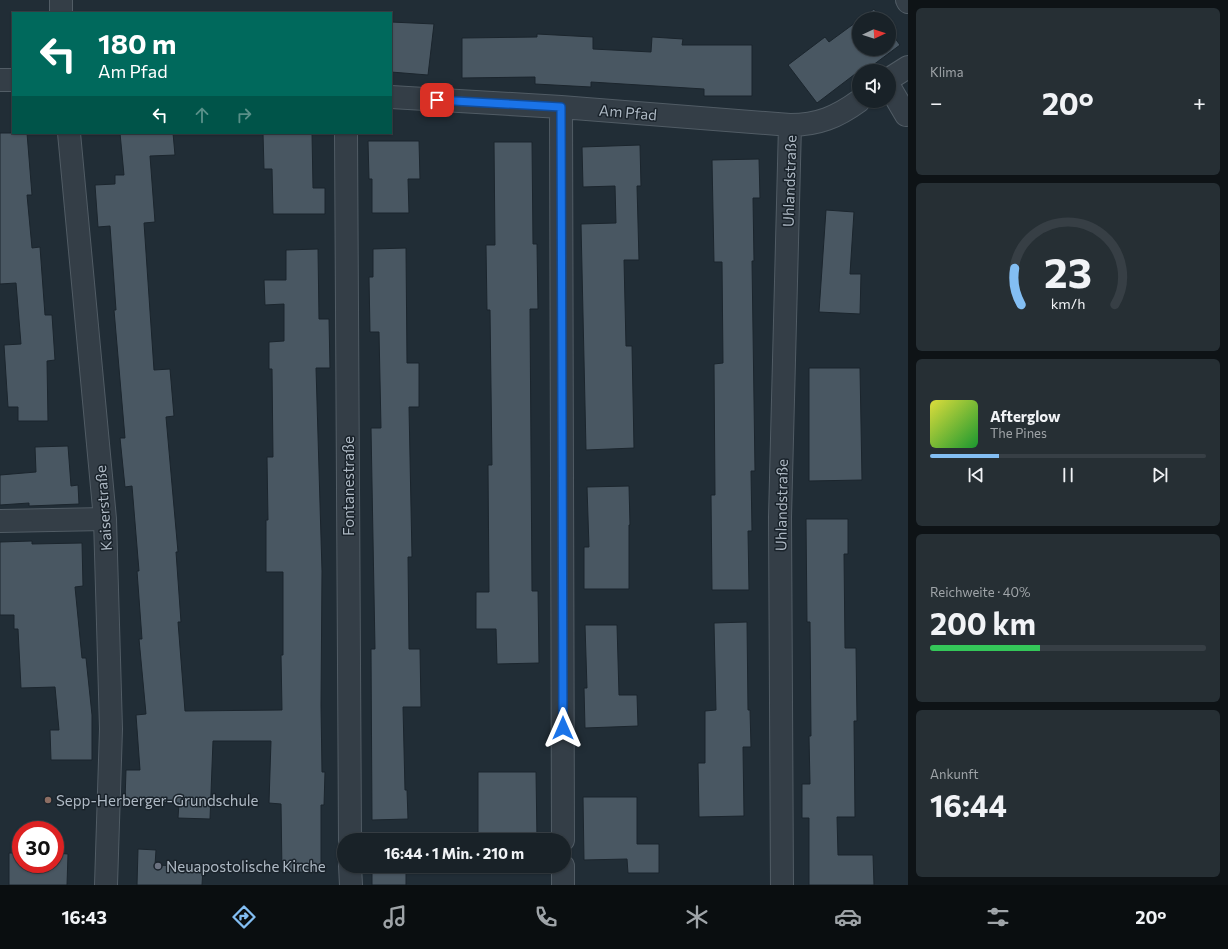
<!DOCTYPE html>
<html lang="de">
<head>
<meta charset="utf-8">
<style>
  :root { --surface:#192228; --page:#262f34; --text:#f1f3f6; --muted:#9fa4a8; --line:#373f45; --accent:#83bef3 }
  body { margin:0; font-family:Commissioner,sans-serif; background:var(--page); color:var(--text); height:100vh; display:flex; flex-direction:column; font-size:15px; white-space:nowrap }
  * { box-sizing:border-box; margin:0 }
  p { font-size:13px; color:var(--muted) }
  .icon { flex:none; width:22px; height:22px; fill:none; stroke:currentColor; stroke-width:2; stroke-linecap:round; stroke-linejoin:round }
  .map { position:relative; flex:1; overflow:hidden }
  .drawer { display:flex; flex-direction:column; gap:8px; padding:8px; background:#0e1316; width:320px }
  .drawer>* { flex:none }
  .top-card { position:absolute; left:12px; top:12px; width:380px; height:122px; border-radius:0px; box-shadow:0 1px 3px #0004,0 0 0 1px var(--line); background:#00695c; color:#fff; overflow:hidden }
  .needle { width:26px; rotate:86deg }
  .tools { position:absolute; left:852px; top:12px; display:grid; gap:8px }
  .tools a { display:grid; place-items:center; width:44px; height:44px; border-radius:50%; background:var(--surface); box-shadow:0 1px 3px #0004,0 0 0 1px var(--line); font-size:20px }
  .speed { position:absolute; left:12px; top:821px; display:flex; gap:8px; font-size:20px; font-weight:700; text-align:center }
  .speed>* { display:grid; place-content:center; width:52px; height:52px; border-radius:50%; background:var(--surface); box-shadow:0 1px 3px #0004,0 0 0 1px var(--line); line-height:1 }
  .speed .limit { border:6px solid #d22; background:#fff; color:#111 }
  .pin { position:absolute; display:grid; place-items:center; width:34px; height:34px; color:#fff; margin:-17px; border-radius:8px; box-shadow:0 2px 6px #0006 }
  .me { position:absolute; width:44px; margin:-22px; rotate:0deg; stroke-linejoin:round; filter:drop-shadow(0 0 3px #0008) }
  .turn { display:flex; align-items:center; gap:14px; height:84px; padding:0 20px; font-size:18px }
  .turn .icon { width:52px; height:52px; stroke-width:2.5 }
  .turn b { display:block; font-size:28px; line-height:34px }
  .lanes { display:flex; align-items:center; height:38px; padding:0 20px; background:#0003; justify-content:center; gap:20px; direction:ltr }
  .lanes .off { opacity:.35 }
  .big { font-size:30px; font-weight:700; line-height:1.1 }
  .drawer .card { flex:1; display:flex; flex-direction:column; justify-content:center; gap:6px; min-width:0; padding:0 14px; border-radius:6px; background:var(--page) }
  .drawer .dial { align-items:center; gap:0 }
  .dial svg { height:104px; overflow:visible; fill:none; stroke:var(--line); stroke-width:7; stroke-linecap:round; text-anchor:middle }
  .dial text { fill:var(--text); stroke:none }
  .song { display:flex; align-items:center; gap:12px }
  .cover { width:48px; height:48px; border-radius:6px; background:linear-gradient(135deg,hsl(60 70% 55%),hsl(130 70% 35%)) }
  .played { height:4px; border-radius:2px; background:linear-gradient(90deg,var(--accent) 25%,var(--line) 25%) }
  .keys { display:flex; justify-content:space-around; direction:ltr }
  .heat { display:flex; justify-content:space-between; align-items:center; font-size:22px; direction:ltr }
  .charge { height:6px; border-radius:3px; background:linear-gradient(90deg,#34c759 40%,var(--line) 0) }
  .trip { position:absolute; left:337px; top:833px; width:234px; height:40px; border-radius:20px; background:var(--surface); box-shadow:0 1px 3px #0004,0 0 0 1px var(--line); font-weight:700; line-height:40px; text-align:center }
  .dock { display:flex; height:64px; justify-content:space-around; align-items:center; background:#0a0e10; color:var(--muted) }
  .dock .icon { width:28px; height:28px }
  .dock .active { color:var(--accent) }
  .dock b { font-size:18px; color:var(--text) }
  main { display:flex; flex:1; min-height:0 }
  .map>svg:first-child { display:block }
</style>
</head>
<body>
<main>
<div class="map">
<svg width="908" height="885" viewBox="0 0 908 885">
  <rect width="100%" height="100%" fill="#212d36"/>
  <path fill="#495762" stroke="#1b252d" d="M874,9L881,19H861Z
    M859,20V49H889V30L900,45L865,71H859L817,103L788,65L825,37L829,42Z
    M391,22L434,24L428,75L391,72Z
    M537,34L593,37V49L651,52L652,37L683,39L682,45H752V96H704V89L591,82V87L535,84V77L462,78V38L537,37Z
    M0,133H27L32,195H27L32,248L40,247L45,315H52L55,360L47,361L48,421H18V407H8L4,345L21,344L16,283L0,284Z
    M120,133H173L175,155L150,156L155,222L144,223L154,370L170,369L174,416L166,417L178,552H176L181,622H178L185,711L282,710L281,655H283V572H266V520H268L267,457H273L272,369H269V342L284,341V304L265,305L264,280H286V250L318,249L319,319H329L330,368H316L322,571L321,705L322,772H325L324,805H321V872H282L281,804L269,803L271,741H213L210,819L178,818L179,803L125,801L126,770H140L136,715L146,714L139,639H142L137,571H139L132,486L125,487L120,438H125L114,310H116L110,226L98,227L95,185L115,184V175H124Z
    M263,133H312L313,188H325V214H273L272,169H264Z
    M368,141H419L420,179H408L409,213H372V179H369Z
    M494,142H532L533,244H537L538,309H530L532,591H538L539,663L497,664L496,629H476V592H489L488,465H492L490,310H487L486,245H495Z
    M640,145L641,186H637L639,260H624L626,346H632L634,448L586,450L581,224L616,223L615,186L583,187L582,147Z
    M759,159L760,198H753L754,261H752L755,471H751L752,531H748L749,590H712L711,495H715L714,364L723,363L722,262H714L712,160Z
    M826,210L854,212L850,274H861L860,314L819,312Z
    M406,248L407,363H419V407H409L412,557H408L409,649H420L421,707H403L405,790H407L408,819L372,820L371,649H375L371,428H381L379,332H370L369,277H373V249Z
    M809,368H860L862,480L809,481Z
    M68,446L71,486L78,485L79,504L29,506V503L0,505V475L36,472L35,447Z
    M629,486L630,525H629V589H584V547H589L587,487Z
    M806,519H848V554H844L845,648H856L857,721H854L855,817H837L838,855H873L874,885H809V818H802V784H810L809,736H811L810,622H807Z
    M32,541V544L82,543L83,586L75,587L82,658H86L92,715V760H51L50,730H59L55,687L21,688L18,629H14V615H0V542Z
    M747,622L748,710H750L751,747H743L744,816L699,817L698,763H705V711L716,710L714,623Z
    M585,625H617L619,695H637L638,726L585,728L584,688H587Z
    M478,772H536L537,840H489V838H478Z
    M583,797H637V844H659V873H628L627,859L584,860Z
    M138,849L156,850L155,865L203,867L202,885H137Z
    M9,853H21V864H55V853L68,854L67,885H9Z
    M372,866H406V885H372Z"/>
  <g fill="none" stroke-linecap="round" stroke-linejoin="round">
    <defs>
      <path id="minor" d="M907,0L908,2
        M61,13V0
        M889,79L908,67
        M0,80H13
        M889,86L906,115
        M391,97L561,107L790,125C818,125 837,117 859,101
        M561,107L563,840
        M69,133L105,519L111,729L106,885
        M346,133L350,840
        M0,521L105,519
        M350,866L351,885
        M563,866V885
        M782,885L780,517L790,125"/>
    </defs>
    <use href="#minor" stroke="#515c65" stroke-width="24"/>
    <use href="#minor" stroke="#343e47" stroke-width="22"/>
  </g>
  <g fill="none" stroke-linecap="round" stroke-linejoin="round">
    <defs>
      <path id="route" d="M437,100L561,107L563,728"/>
    </defs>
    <use href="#route" stroke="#114b97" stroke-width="10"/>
    <use href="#route" stroke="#1a73e8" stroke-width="7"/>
  </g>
  <circle fill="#8d6e63" stroke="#1a232b" stroke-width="1.5" cx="48" cy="800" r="4"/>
  <circle fill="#6b7280" stroke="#1a232b" stroke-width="1.5" cx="158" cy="866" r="4"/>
  <g text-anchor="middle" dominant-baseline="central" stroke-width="3" stroke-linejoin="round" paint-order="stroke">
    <g font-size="15" fill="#aeb9c4" stroke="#1a232b">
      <text transform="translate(628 112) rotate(5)">Am Pfad</text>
      <text transform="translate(789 181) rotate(-88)">Uhlandstraße</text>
      <text transform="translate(348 486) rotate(-90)">Fontanestraße</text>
      <text transform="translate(781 505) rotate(-89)">Uhlandstraße</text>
      <text transform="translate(103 508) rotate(-94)">Kaiserstraße</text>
    </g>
    <g font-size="15" fill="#aeb9c4" stroke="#1a232b" text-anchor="start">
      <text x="56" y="800">Sepp-Herberger-Grundschule</text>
      <text x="166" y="866">Neuapostolische Kirche</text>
    </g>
  </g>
</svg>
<div class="tools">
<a><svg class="needle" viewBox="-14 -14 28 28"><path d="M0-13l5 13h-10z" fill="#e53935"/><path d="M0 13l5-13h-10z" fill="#9fa4a8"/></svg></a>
<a><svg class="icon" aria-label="sound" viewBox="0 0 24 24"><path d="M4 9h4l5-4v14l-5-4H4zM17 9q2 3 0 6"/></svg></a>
</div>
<div class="speed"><div class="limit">30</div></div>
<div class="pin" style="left:437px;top:100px;background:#d93025"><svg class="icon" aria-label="arrive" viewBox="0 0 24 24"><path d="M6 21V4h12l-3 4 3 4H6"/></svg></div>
<svg class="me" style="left:563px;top:728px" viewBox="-20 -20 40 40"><path d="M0-17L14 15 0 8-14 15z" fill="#1a73e8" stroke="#fff" stroke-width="4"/></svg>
<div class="trip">16:44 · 1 Min. · 210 m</div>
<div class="top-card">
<div class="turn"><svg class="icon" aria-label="left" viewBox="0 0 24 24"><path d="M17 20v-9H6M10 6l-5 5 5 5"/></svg><div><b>180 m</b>Am Pfad</div></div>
<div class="lanes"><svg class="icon" aria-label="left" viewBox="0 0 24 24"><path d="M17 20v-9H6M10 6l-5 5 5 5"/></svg><svg class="icon off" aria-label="ahead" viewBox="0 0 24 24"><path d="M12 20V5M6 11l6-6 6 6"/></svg><svg class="icon off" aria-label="right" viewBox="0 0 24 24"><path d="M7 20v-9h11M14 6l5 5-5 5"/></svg></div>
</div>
</div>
<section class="drawer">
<div class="card"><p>Klima</p>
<div class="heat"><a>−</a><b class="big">20°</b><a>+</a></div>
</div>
<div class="card dial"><svg viewBox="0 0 100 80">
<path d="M14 69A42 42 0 1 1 86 69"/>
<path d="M14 69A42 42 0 0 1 9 41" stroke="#83bef3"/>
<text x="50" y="56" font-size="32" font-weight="700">23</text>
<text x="50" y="72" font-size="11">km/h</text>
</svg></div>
<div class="card">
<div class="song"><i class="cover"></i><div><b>Afterglow</b><p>The Pines</p></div></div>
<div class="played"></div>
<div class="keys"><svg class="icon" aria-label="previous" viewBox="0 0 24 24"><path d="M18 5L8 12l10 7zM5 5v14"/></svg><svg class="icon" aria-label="pause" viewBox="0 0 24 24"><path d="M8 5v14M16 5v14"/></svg><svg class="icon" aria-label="next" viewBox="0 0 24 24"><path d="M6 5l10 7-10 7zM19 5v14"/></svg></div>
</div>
<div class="card"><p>Reichweite · 40%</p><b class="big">200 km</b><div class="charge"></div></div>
<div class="card"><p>Ankunft</p><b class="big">16:44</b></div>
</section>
</main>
<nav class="dock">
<b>16:43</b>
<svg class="icon active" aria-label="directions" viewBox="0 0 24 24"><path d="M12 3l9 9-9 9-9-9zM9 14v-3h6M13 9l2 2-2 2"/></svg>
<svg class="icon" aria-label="music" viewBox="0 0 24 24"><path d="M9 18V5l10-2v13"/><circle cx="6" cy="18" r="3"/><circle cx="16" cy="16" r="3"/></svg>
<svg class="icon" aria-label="phone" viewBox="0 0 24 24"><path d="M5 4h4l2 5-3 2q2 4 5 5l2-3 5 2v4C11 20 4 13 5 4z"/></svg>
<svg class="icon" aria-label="climate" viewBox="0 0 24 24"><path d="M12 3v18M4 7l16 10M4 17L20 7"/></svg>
<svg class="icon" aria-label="car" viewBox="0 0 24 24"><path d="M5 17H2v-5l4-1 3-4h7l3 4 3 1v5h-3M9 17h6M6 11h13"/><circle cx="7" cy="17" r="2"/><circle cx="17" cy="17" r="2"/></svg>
<svg class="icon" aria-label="filters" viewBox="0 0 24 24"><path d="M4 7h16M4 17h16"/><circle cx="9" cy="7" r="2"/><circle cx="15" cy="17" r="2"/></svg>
<b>20°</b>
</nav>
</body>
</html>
